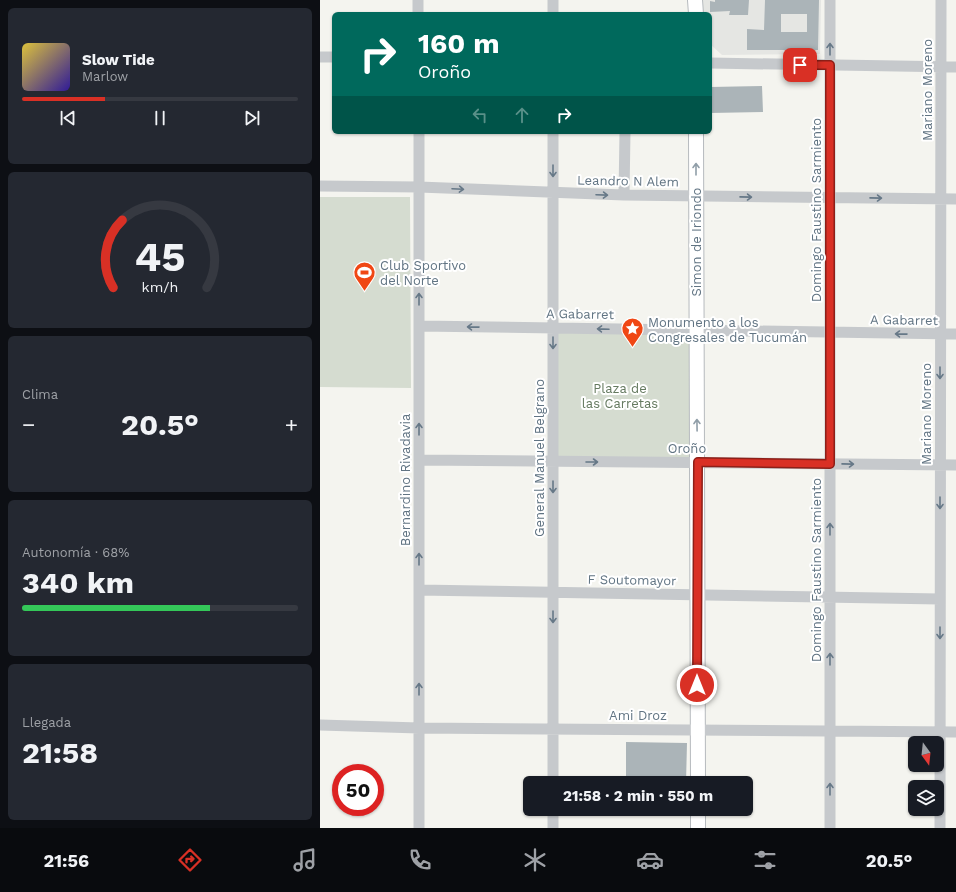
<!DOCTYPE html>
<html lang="es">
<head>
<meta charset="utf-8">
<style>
  :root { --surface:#171b24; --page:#242831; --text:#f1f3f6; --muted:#9ea1a6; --line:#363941; --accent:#d93025 }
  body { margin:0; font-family:"Work Sans",sans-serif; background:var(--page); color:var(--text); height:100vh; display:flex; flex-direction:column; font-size:15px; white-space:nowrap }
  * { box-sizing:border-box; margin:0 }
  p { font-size:13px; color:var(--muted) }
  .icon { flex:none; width:22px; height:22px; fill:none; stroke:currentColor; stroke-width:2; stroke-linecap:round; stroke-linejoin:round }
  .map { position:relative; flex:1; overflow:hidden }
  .details { display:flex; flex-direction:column; gap:8px; padding:8px; background:#0d0f14; width:320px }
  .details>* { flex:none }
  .top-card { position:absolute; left:12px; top:12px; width:380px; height:122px; border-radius:6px; box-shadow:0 1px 3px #0004; background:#00695c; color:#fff; overflow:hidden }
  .needle { width:26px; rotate:165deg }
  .fabs { position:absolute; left:588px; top:736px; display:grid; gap:8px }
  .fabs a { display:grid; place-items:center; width:36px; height:36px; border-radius:6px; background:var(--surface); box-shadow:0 1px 3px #0004; font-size:20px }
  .speed { position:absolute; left:12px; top:764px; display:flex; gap:8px; font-size:20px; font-weight:700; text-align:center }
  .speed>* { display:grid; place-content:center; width:52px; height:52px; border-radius:50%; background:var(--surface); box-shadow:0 1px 3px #0004; line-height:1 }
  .speed .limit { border:6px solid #d22; background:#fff; color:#111 }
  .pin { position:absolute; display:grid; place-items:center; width:34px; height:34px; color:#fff; margin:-17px; border-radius:8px; box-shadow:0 2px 6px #0006 }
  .me { position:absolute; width:44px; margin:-22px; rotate:0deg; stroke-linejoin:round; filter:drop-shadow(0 0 3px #0008) }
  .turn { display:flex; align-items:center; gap:14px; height:84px; padding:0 20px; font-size:18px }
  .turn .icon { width:52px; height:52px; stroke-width:2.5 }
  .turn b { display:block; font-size:28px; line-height:34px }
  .lanes { display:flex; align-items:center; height:38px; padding:0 20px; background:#0003; justify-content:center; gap:20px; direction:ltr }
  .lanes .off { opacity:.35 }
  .big { font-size:30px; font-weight:700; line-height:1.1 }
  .details .widget { flex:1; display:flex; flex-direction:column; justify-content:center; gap:6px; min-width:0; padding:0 14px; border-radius:6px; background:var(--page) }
  .details .dial { align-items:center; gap:0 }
  .dial svg { height:104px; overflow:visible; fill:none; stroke:var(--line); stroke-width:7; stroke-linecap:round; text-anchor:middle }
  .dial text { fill:var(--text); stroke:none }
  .song { display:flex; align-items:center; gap:12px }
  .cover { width:48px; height:48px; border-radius:6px; background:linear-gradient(135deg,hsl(50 70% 55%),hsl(250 70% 35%)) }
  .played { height:4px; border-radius:2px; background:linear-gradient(90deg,var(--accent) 30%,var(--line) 30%) }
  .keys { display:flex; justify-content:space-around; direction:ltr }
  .heat { display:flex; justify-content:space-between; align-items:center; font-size:22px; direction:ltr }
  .charge { height:6px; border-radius:3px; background:linear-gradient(90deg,#34c759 68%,var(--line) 0) }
  .trip { position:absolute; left:203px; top:776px; width:230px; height:40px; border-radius:6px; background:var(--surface); box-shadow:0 1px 3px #0004; font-weight:700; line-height:40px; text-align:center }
  .tab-bar { display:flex; height:64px; justify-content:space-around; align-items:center; background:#090b0e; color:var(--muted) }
  .tab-bar .icon { width:28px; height:28px }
  .tab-bar .current { color:var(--accent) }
  .tab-bar b { font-size:18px; color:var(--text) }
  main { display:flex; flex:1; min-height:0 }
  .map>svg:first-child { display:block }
</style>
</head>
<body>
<main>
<section class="details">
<div class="widget">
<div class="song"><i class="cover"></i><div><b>Slow Tide</b><p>Marlow</p></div></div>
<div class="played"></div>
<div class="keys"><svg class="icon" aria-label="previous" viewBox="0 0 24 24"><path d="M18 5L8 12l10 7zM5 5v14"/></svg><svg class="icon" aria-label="pause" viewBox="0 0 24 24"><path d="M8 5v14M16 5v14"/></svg><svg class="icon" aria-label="next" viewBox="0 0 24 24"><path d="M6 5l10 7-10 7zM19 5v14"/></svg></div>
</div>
<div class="widget dial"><svg viewBox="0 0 100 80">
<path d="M14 69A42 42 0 1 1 86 69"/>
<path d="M14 69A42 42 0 0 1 21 17" stroke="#d93025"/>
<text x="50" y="56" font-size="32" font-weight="700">45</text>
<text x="50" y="72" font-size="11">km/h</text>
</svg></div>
<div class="widget"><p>Clima</p>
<div class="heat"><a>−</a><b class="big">20.5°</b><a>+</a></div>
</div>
<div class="widget"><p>Autonomía · 68%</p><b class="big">340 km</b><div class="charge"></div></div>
<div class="widget"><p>Llegada</p><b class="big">21:58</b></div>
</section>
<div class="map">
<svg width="636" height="828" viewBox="0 0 636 828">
  <rect width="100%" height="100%" fill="#f4f4ef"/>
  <path fill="#e5e6e3" d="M383,0H501L500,54L402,55L390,44V14H383Z"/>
  <path fill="#d5dcd0" d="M0,197H90L91,388L0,387Z
    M233,327L376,331L378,462H233Z"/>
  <path fill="#abb4b8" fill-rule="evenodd" d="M395,0H429L428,15H409L410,11L390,12V1L395,2Z
    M445,0H499L498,50H427V29L444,30ZM461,14H487V32H461Z
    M442,86L443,112L390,113V87Z
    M306,742L367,743L366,783H306Z"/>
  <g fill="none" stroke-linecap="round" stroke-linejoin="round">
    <defs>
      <path id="major" d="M375,0L376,14
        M376,132L378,783
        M378,809V828"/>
    </defs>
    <use href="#major" stroke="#b6babe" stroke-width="16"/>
    <path stroke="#c6c9cc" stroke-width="11" d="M98,0V14
      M510,0V828
      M233,14V0
      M0,57H14
      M390,63L636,67
      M233,132V783
      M0,186L99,187L304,195L636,199
      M304,195L305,132
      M99,326L636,334
      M99,460L636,465
      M99,590L620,599
      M0,725L99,728L636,732
      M99,828V132
      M233,828V809
      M620,828L621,0"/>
    <use href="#major" stroke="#fff" stroke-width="14"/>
  </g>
  <defs><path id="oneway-shaft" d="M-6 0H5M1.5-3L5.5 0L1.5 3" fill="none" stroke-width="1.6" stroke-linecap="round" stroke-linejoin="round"/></defs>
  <g stroke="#667887">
    <use href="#oneway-shaft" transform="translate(510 49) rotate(-90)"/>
    <use href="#oneway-shaft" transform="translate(233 171) rotate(90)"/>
    <use href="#oneway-shaft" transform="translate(138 189) rotate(3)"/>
    <use href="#oneway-shaft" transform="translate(282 195) rotate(2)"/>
    <use href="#oneway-shaft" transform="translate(426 197) rotate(1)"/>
    <use href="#oneway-shaft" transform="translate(556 198) rotate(1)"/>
    <use href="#oneway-shaft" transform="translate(99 299) rotate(-90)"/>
    <use href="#oneway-shaft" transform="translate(153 327) rotate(-179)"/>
    <use href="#oneway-shaft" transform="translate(283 329) rotate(-178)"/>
    <use href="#oneway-shaft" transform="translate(581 334) rotate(-179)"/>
    <use href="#oneway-shaft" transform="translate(233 343) rotate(90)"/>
    <use href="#oneway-shaft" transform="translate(620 373) rotate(90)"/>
    <use href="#oneway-shaft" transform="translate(99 429) rotate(-90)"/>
    <use href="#oneway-shaft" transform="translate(272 462)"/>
    <use href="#oneway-shaft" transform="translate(528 464) rotate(1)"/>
    <use href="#oneway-shaft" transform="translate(233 487) rotate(90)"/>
    <use href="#oneway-shaft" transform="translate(620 503) rotate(90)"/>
    <use href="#oneway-shaft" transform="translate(510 529) rotate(-90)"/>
    <use href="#oneway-shaft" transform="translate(99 559) rotate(-90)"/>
    <use href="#oneway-shaft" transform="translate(233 617) rotate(90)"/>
    <use href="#oneway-shaft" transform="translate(620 633) rotate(90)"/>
    <use href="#oneway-shaft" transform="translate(510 659) rotate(-90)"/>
    <use href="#oneway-shaft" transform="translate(99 689) rotate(-90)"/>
    <use href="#oneway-shaft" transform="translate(510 789) rotate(-90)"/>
  </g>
  <g stroke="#909ea8">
    <use href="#oneway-shaft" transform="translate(376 169) rotate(-90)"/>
    <use href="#oneway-shaft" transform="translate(377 425) rotate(-91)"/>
  </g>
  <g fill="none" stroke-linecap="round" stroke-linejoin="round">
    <defs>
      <path id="route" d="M377,685L378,462L510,464V65H480"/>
    </defs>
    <use href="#route" stroke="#8d1f18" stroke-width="10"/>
    <use href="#route" stroke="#d93025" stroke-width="7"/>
  </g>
  <defs>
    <symbol id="stadium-pin" viewBox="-11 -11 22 30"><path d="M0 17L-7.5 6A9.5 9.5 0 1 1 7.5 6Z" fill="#f04714" stroke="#fff"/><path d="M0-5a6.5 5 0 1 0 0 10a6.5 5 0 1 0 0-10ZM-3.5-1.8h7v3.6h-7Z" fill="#fff"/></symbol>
    <symbol id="sight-pin" viewBox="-11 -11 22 30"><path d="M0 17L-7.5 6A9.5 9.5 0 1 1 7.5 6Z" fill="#f04714" stroke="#fff"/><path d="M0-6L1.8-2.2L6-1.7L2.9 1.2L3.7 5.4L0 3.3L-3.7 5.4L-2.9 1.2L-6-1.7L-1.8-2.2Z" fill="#fff"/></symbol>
  </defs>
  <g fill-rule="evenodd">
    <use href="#stadium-pin" x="32" y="260" width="25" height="34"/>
    <use href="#sight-pin" x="300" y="316" width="25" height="34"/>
  </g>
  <g text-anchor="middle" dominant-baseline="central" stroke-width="4" stroke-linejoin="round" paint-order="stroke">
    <g font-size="13" fill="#617483" stroke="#fff">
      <text transform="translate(607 90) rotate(-90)">Mariano Moreno</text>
      <text transform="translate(308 181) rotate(1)">Leandro N Alem</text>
      <text transform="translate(496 210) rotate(-90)">Domingo Faustino Sarmiento</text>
      <text transform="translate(376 242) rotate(-90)">Simon de Iriondo</text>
      <text transform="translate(260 314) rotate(1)">A Gabarret</text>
      <text transform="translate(584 320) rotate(1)">A Gabarret</text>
      <text transform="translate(606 414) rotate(-90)">Mariano Moreno</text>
      <text x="367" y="448">Oroño</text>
      <text transform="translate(219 458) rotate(-90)">General Manuel Belgrano</text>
      <text transform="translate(85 480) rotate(-90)">Bernardino Rivadavia</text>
      <text transform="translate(496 570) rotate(-90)">Domingo Faustino Sarmiento</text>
      <text transform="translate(312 580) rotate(1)">F Soutomayor</text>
      <text x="318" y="715">Ami Droz</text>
    </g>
    <g font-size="13" fill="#617483" stroke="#fff" text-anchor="start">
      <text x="60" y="265">Club Sportivo<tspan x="60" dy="15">del Norte</tspan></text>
      <text x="328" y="322">Monumento a los<tspan x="328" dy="15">Congresales de Tucumán</tspan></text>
    </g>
    <g font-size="13" fill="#657a60" stroke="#fff">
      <text x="300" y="388">Plaza de<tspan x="300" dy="15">las Carretas</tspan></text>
    </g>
  </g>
</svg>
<div class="fabs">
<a><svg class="needle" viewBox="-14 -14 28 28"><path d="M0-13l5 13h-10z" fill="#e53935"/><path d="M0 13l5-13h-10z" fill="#9ea1a6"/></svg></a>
<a><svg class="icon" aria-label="layers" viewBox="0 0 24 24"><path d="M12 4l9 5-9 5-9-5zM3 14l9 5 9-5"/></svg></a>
</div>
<div class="speed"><div class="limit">50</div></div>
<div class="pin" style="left:480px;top:65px;background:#d93025"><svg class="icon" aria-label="arrive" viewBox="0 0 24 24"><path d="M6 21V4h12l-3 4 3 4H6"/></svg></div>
<svg class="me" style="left:377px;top:685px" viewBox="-20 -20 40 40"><circle r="17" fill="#d93025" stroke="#fff" stroke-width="3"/><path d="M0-11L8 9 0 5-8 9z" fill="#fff"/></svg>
<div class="trip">21:58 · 2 min · 550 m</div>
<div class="top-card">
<div class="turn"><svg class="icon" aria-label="right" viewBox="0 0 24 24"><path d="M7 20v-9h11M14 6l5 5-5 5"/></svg><div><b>160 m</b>Oroño</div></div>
<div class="lanes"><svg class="icon off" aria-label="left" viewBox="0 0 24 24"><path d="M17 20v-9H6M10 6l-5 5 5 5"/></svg><svg class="icon off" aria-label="ahead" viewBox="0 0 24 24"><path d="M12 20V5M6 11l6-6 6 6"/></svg><svg class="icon" aria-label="right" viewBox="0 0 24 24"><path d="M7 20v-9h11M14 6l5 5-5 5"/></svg></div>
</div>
</div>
</main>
<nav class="tab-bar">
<b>21:56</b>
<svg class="icon current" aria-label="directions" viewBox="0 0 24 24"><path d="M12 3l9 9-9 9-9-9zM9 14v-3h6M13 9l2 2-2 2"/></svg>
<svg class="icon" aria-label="music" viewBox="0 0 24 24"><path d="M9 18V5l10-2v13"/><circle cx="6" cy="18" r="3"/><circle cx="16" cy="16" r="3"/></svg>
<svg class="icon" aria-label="phone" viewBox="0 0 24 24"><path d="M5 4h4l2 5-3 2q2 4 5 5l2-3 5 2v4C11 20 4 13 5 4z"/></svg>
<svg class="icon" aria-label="climate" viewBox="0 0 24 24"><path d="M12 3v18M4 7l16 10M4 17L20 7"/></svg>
<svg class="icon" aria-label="car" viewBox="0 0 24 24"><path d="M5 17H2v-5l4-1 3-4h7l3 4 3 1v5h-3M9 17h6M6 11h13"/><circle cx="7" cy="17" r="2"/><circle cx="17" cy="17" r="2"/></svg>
<svg class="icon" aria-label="filters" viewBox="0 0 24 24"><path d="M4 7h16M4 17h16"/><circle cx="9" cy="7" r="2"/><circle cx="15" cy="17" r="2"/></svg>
<b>20.5°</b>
</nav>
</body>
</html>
